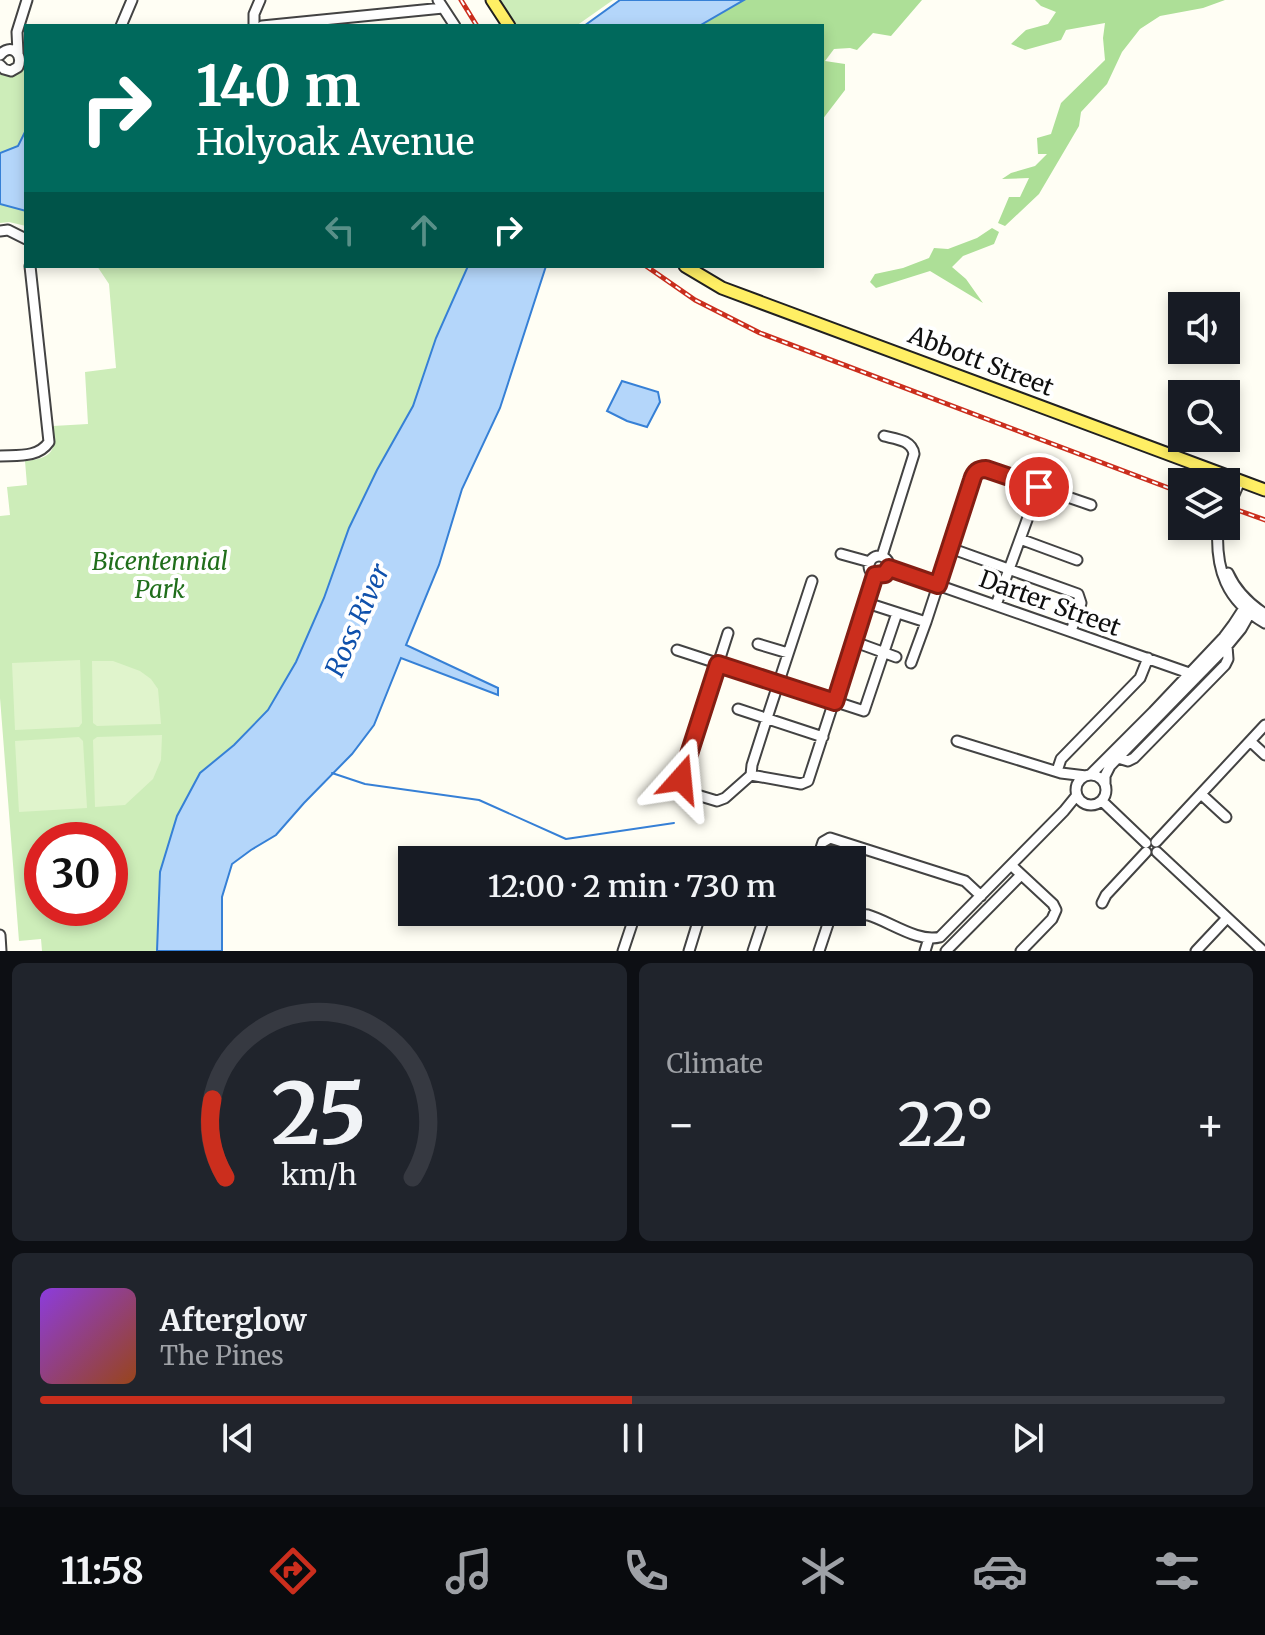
<!DOCTYPE html>
<html lang="en">
<head>
<meta charset="utf-8">
<style>
  :root { --surface:#171b24; --page:#20242c; --text:#f1f3f6; --muted:#9ea1a6; --line:#363941; --accent:#cb2e1d }
  body { margin:0; font-family:Merriweather,serif; background:var(--page); color:var(--text); height:100vh; display:flex; flex-direction:column; font-size:30px; white-space:nowrap }
  * { box-sizing:border-box; margin:0 }
  p { font-size:26px; color:var(--muted) }
  .icon { flex:none; width:44px; height:44px; fill:none; stroke:currentColor; stroke-width:2; stroke-linecap:round; stroke-linejoin:round }
  .map { position:relative; height:951px; overflow:hidden }
  .sheet { display:flex; flex-direction:column; gap:12px; padding:12px; background:#0d0f14; flex:1 }
  .sheet>* { flex:none }
  .top-card { position:absolute; left:24px; top:24px; width:800px; height:244px; border-radius:0px; box-shadow:0 4px 12px #0003; background:#00695c; color:#fff; overflow:hidden }
  .fabs { position:absolute; left:1168px; top:292px; display:grid; gap:16px }
  .fabs a { display:grid; place-items:center; width:72px; height:72px; border-radius:0px; background:var(--surface); box-shadow:0 4px 12px #0003; font-size:40px }
  .speed { position:absolute; left:24px; top:822px; display:flex; gap:16px; font-size:40px; font-weight:700; text-align:center }
  .speed>* { display:grid; place-content:center; width:104px; height:104px; border-radius:50%; background:var(--surface); box-shadow:0 4px 12px #0003; line-height:1 }
  .speed .limit { border:12px solid #d22; background:#fff; color:#111 }
  .pin { position:absolute; display:grid; place-items:center; width:68px; height:68px; color:#fff; margin:-34px; border:4px solid #fff; border-radius:50%; box-shadow:0 2px 8px #0007 }
  .me { position:absolute; width:88px; margin:-44px; rotate:18deg; stroke-linejoin:round; filter:drop-shadow(0 0 6px #0008) }
  .turn { display:flex; align-items:center; gap:28px; height:168px; padding:0 40px; font-size:36px }
  .turn .icon { width:104px; height:104px; stroke-width:2.5 }
  .turn b { display:block; font-size:56px; line-height:68px }
  .lanes { display:flex; align-items:center; height:76px; padding:0 40px; background:#0003; justify-content:center; gap:40px; direction:ltr }
  .lanes .off { opacity:.35 }
  .big { font-size:60px; font-weight:600; line-height:1.1 }
  .sheet .tile { flex:1; display:flex; flex-direction:column; justify-content:center; gap:12px; min-width:0; padding:0 28px; border-radius:12px; background:var(--page) }
  .sheet .dial { align-items:center; gap:0 }
  .dial svg { height:208px; overflow:visible; fill:none; stroke:var(--line); stroke-width:7; stroke-linecap:round; text-anchor:middle }
  .dial text { fill:var(--text); stroke:none }
  .song { display:flex; align-items:center; gap:24px }
  .cover { width:96px; height:96px; border-radius:12px; background:linear-gradient(135deg,hsl(270 70% 55%),hsl(20 70% 35%)) }
  .played { height:8px; border-radius:4px; background:linear-gradient(90deg,var(--accent) 50%,var(--line) 50%) }
  .keys { display:flex; justify-content:space-around; direction:ltr }
  .heat { display:flex; justify-content:space-between; align-items:center; font-size:44px; direction:ltr }
  .sheet .tiles { flex:1; display:grid; gap:12px; grid-template-columns:1fr 1fr }
  .tile:last-child { grid-column:span 2 }
  .trip { position:absolute; left:398px; top:846px; width:468px; height:80px; border-radius:0px; background:var(--surface); box-shadow:0 4px 12px #0003; font-weight:600; line-height:80px; text-align:center }
  .dock { display:flex; height:128px; justify-content:space-around; align-items:center; background:#090b0e; color:var(--muted) }
  .dock .icon { width:56px; height:56px }
  .dock .selected { color:var(--accent) }
  .dock b { font-size:36px; color:var(--text) }
  .map>svg:first-child { display:block }
</style>
</head>
<body>
<div class="map">
<svg width="1265" height="951" viewBox="0 0 1265 951">
  <rect width="100%" height="100%" fill="#fffef4"/>
  <path fill="#cdedb9" fill-rule="evenodd" d="M499,0H613L576,26H517Z
    M26,69V226L9,222L0,223V74L7,76Z
    M97,266H468L436,338L413,406L377,470L349,528L324,598L296,662L268,710L234,745L200,773L160,872L157,951H42L41,939L19,941L0,698V516L10,515L7,487L27,485L25,461C51,458 57,452 53,426L88,424L85,372L116,368L109,284ZM42,840H110V908H42Z"/>
  <path fill="#addf97" d="M744,0H922L891,36L873,33L857,50L850,48L834,49L825,61L845,64V90L822,120V26H699Z
    M1035,0H1225L1203,8L1160,16L1140,29L1122,52L1107,84L1081,112L1079,126L1039,194L1005,226L998,223L1009,197H1020L1029,178L1002,179L1011,173L1035,166L1047,154H1038L1037,138L1051,134L1061,103L1105,60L1103,38L1105,23L1066,30L1061,40L1025,50L1011,44L1026,30L1048,24L1056,12L1041,6Z
    M992,228L999,232L994,244L963,256L952,267L966,279L983,303L930,271L876,288L870,282L875,274L903,268L929,258L934,248L948,249L977,238Z"/>
  <path fill="#e0f4cc" d="M80,660L82,723L79,727L15,730L12,663Z
    M92,661H113L140,671L151,679L158,689L161,724L97,726L93,723Z
    M162,735L161,760L153,779L125,805L95,807L93,740L97,737Z
    M79,737L83,741L87,808L19,812L15,741Z"/>
  <path fill="#b4d6fa" stroke="#3680d6" stroke-width="2" d="M620,0H744L699,26H584Z
    M26,130V211L0,204V153L18,146Z
    M468,266H546L500,408L462,489L439,565L406,645L498,688V695L401,658L374,725L352,754L304,803L276,835L251,850L232,864L222,897V951H157L160,872L177,816L200,773L234,745L268,710L296,662L324,598L349,528L377,470L413,406L436,338Z
    M622,381L658,392L660,402L647,427L627,421L607,411Z"/>
  <g fill="none" stroke-linecap="round" stroke-linejoin="round">
    <path stroke="#3680d6" stroke-width="2" d="M332,773L365,784L479,800L566,839L674,823"/>
    <defs>
      <path id="minor" d="M438,0L455,26
        M121,26L132,0
        M254,26V14L260,0
        M262,26L443,8
        M18,53L17,32L27,0
        M0,55C10,43 24,53 18,67L11,71L4,69L0,65
        M0,231L8,230L26,239
        M0,456C18,455 38,458 49,442L30,266
        M1205,470L1222,482
        M1226,513L1240,481
        M1218,526C1215,569 1226,601 1265,623
        M1020,539L1077,560
        M950,548L1078,594L1081,603L1071,631
        M841,554L870,562
        M882,556L914,454C912,440 896,439 884,436
        M869 566a10 10 0 1 1 20 0a10 10 0 1 1-20 0Z
        M889,568L1189,673L1195,679
        M1228,573C1236,591 1248,603 1265,614
        M867,603L926,622
        M996,605L1039,487
        M728,633L680,783L682,788L687,792L717,801L725,798L751,775L801,784L808,781L875,575
        M855,642L896,657
        M758,644L788,653
        M677,650L864,711L897,613
        M911,663L926,622L975,472L986,469L1091,505
        M738,709L823,737
        M957,741L1061,773L1086,776
        M1250,741L1265,755
        M1118,758L1128,761L1134,758L1225,665L1228,659L1227,646
        M1057,771L1061,759L1140,678L1148,658
        M751,775L752,765L767,718L812,581
        M1090,775L1153,712L1224,637L1233,625L1248,602
        M1076 790a15 15 0 1 1 30 0a15 15 0 1 1-30 0Z
        M1105,784V776L1110,766L1227,646L1241,629L1254,606
        M1201,794L1226,817
        M1102,801L1146,843
        M1156,842L1265,725
        M1157,852L1263,951
        M817,860L823,842L830,838L965,881L981,896
        M1011,865L1053,904L1056,910L1052,919L1021,951
        M1102,903L1106,895L1146,852
        M617,912L634,917
        M849,912C855,914 862,914 868,915C889,921 918,943 940,937L1064,811L1077,795
        M0,935L1,951
        M623,951L636,912
        M689,951L701,912
        M753,951L766,912
        M819,951L832,912
        M925,951L929,938
        M946,951L1021,875
        M1196,951L1227,918"/>
      <path id="major" d="M492,0L509,26
        M685,266L722,288L1265,490"/>
    </defs>
    <use href="#minor" stroke="#434343" stroke-width="13"/>
    <use href="#major" stroke="#212121" stroke-width="15"/>
    <use href="#minor" stroke="#fff" stroke-width="9"/>
    <use href="#major" stroke="#ffef64" stroke-width="11"/>
    <defs>
      <path id="rail" d="M461,0L477,26
        M646,266L695,300L760,333L1182,493
        M1226,506L1265,520"/>
    </defs>
    <use href="#rail" stroke="#cb2e1d" stroke-width="5"/>
    <use href="#rail" stroke="#fff" stroke-width="2" stroke-dasharray="6" stroke-linecap="butt"/>
  </g>
  <g fill="none" stroke-linecap="round" stroke-linejoin="round">
    <defs>
      <path id="route" d="M681,779L718,664L835,702L875,575L885,574L889,568L938,585L972,480C974,473 977,469 986,469L1039,487"/>
    </defs>
    <use href="#route" stroke="#841e13" stroke-width="20"/>
    <use href="#route" stroke="#cb2e1d" stroke-width="14"/>
  </g>
  <g text-anchor="middle" dominant-baseline="central" stroke-width="8" stroke-linejoin="round" paint-order="stroke">
    <g font-size="24" fill="#101010" stroke="#fff">
      <text transform="translate(981 361) rotate(21)">Abbott Street</text>
      <text transform="translate(1050 603) rotate(20)">Darter Street</text>
    </g>
    <g font-size="24" font-style="italic" fill="#206e1b" stroke="#fff">
      <text x="160" y="561">Bicentennial<tspan x="160" dy="28">Park</tspan></text>
    </g>
    <g font-size="26" font-style="italic" fill="#0f51ac" stroke="#fff">
      <text transform="translate(357 620) rotate(-66)">Ross River</text>
    </g>
  </g>
</svg>
<div class="fabs">
<a><svg class="icon" aria-label="sound" viewBox="0 0 24 24"><path d="M4 9h4l5-4v14l-5-4H4zM17 9q2 3 0 6"/></svg></a>
<a><svg class="icon" aria-label="search" viewBox="0 0 24 24"><circle cx="10" cy="10" r="6"/><path d="M15 15l6 6"/></svg></a>
<a><svg class="icon" aria-label="layers" viewBox="0 0 24 24"><path d="M12 4l9 5-9 5-9-5zM3 14l9 5 9-5"/></svg></a>
</div>
<div class="speed"><div class="limit">30</div></div>
<div class="pin" style="left:1039px;top:487px;background:#d93025"><svg class="icon" aria-label="arrive" viewBox="0 0 24 24"><path d="M6 21V4h12l-3 4 3 4H6"/></svg></div>
<svg class="me" style="left:681px;top:779px" viewBox="-20 -20 40 40"><path d="M0-17L14 15 0 8-14 15z" fill="#cb2e1d" stroke="#fff" stroke-width="4"/></svg>
<div class="trip">12:00 · 2 min · 730 m</div>
<div class="top-card">
<div class="turn"><svg class="icon" aria-label="right" viewBox="0 0 24 24"><path d="M7 20v-9h11M14 6l5 5-5 5"/></svg><div><b>140 m</b>Holyoak Avenue</div></div>
<div class="lanes"><svg class="icon off" aria-label="left" viewBox="0 0 24 24"><path d="M17 20v-9H6M10 6l-5 5 5 5"/></svg><svg class="icon off" aria-label="ahead" viewBox="0 0 24 24"><path d="M12 20V5M6 11l6-6 6 6"/></svg><svg class="icon" aria-label="right" viewBox="0 0 24 24"><path d="M7 20v-9h11M14 6l5 5-5 5"/></svg></div>
</div>
</div>
<section class="sheet">
<div class="tiles">
<div class="tile dial"><svg viewBox="0 0 100 80">
<path d="M14 69A42 42 0 1 1 86 69"/>
<path d="M14 69A42 42 0 0 1 9 39" stroke="#cb2e1d"/>
<text x="50" y="56" font-size="32" font-weight="700">25</text>
<text x="50" y="72" font-size="11">km/h</text>
</svg></div>
<div class="tile"><p>Climate</p>
<div class="heat"><a>−</a><b class="big">22°</b><a>+</a></div>
</div>
<div class="tile">
<div class="song"><i class="cover"></i><div><b>Afterglow</b><p>The Pines</p></div></div>
<div class="played"></div>
<div class="keys"><svg class="icon" aria-label="previous" viewBox="0 0 24 24"><path d="M18 5L8 12l10 7zM5 5v14"/></svg><svg class="icon" aria-label="pause" viewBox="0 0 24 24"><path d="M8 5v14M16 5v14"/></svg><svg class="icon" aria-label="next" viewBox="0 0 24 24"><path d="M6 5l10 7-10 7zM19 5v14"/></svg></div>
</div>
</div>
</section>
<nav class="dock">
<b>11:58</b>
<svg class="icon selected" aria-label="directions" viewBox="0 0 24 24"><path d="M12 3l9 9-9 9-9-9zM9 14v-3h6M13 9l2 2-2 2"/></svg>
<svg class="icon" aria-label="music" viewBox="0 0 24 24"><path d="M9 18V5l10-2v13"/><circle cx="6" cy="18" r="3"/><circle cx="16" cy="16" r="3"/></svg>
<svg class="icon" aria-label="phone" viewBox="0 0 24 24"><path d="M5 4h4l2 5-3 2q2 4 5 5l2-3 5 2v4C11 20 4 13 5 4z"/></svg>
<svg class="icon" aria-label="climate" viewBox="0 0 24 24"><path d="M12 3v18M4 7l16 10M4 17L20 7"/></svg>
<svg class="icon" aria-label="car" viewBox="0 0 24 24"><path d="M5 17H2v-5l4-1 3-4h7l3 4 3 1v5h-3M9 17h6M6 11h13"/><circle cx="7" cy="17" r="2"/><circle cx="17" cy="17" r="2"/></svg>
<svg class="icon" aria-label="filters" viewBox="0 0 24 24"><path d="M4 7h16M4 17h16"/><circle cx="9" cy="7" r="2"/><circle cx="15" cy="17" r="2"/></svg>
</nav>
</body>
</html>
